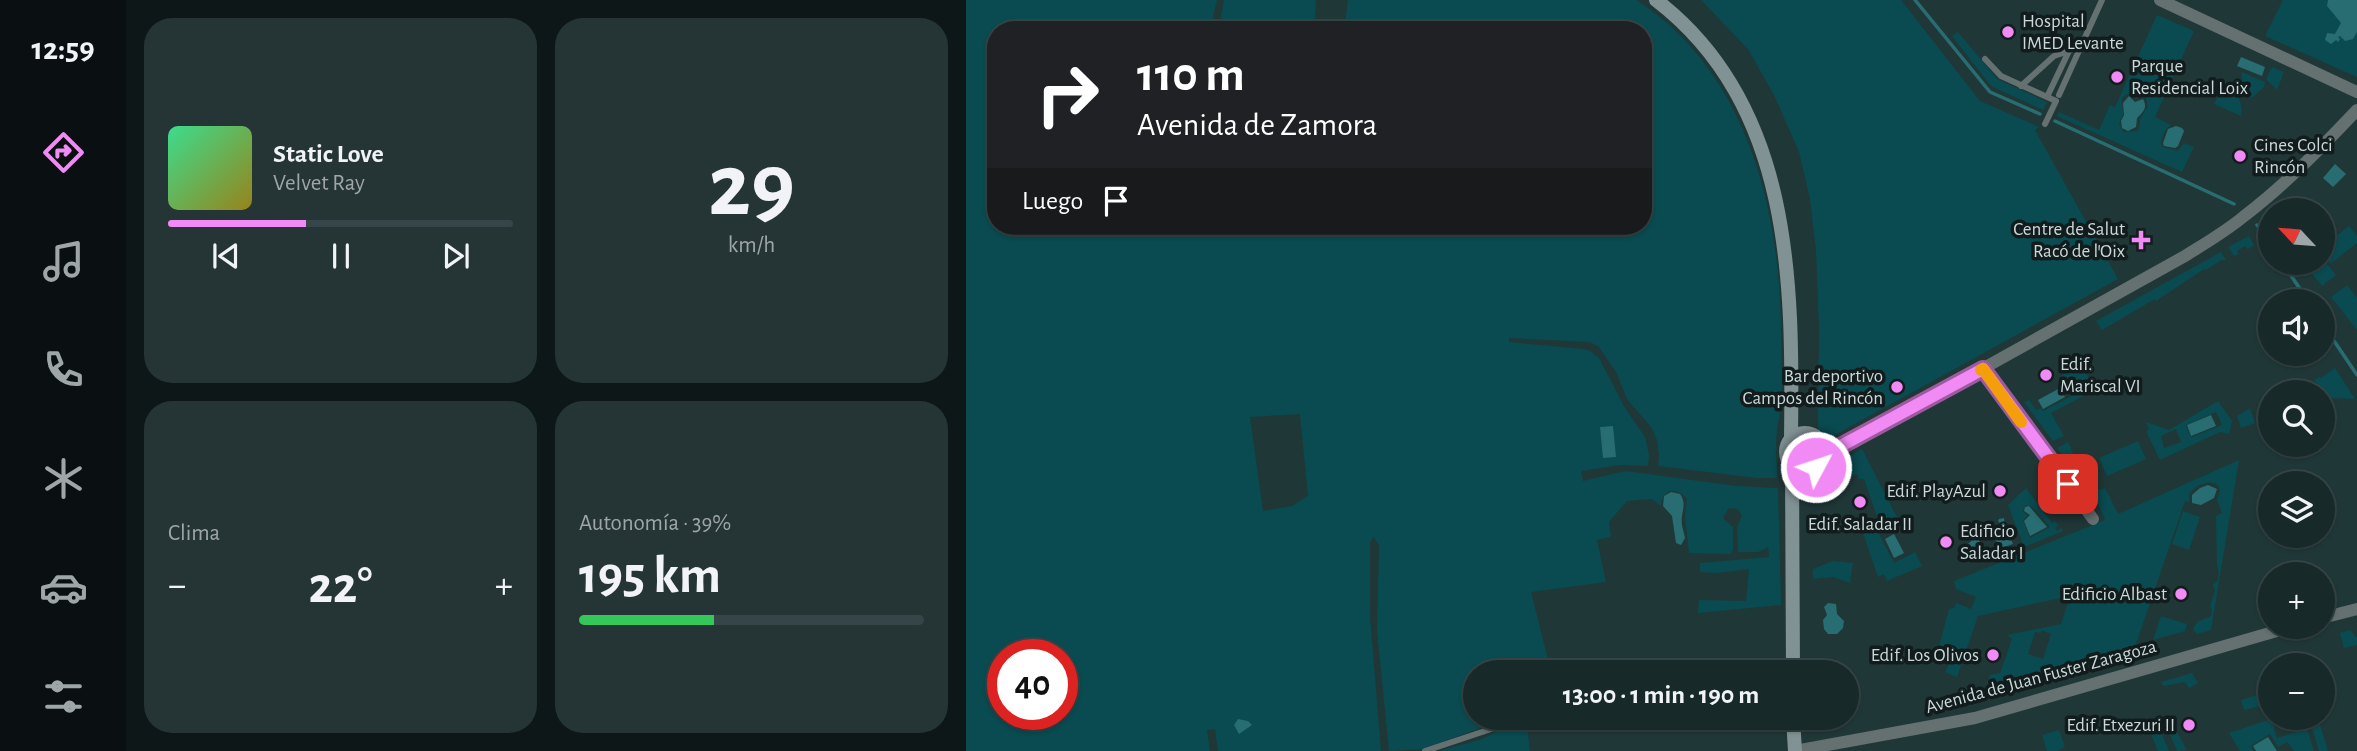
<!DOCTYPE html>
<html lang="es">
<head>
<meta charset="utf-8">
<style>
  :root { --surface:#18292a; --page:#253536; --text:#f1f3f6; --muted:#9fa6a8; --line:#364547; --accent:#f18af4 }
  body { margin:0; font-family:"Alegreya Sans",sans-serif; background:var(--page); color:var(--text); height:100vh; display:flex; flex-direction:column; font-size:26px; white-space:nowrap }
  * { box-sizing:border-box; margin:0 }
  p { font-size:23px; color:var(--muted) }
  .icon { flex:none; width:38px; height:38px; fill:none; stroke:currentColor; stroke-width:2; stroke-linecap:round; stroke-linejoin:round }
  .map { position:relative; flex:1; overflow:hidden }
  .drawer { display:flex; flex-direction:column; gap:18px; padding:18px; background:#0d1717; width:840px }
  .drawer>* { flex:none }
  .guide { position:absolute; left:21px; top:21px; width:665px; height:214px; border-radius:28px; box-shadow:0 2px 5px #0004,0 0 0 2px var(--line); background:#202124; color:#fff; overflow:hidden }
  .needle { width:46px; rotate:296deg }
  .buttons { position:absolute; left:1292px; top:198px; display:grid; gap:14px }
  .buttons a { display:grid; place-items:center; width:77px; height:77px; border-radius:50%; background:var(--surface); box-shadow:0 2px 5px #0004,0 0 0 2px var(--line); font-size:35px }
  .speed { position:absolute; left:21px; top:639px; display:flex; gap:14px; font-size:35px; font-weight:700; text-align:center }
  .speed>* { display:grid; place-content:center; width:91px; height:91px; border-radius:50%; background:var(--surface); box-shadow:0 2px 5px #0004,0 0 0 2px var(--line); line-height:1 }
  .speed .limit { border:10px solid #d22; background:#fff; color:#111 }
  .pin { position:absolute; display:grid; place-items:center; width:60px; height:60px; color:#fff; margin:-30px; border-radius:14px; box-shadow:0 4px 10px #0006 }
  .me { position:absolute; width:77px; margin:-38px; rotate:50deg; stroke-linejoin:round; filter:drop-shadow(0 0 5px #0008) }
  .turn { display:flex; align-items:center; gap:24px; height:147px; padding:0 35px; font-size:32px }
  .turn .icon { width:91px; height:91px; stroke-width:2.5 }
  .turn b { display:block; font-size:49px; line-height:60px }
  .then { display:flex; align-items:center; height:66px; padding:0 35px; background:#0003; gap:14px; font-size:26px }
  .big { font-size:52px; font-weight:700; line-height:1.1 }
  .drawer .widget { flex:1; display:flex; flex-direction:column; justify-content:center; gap:10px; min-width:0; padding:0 24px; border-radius:28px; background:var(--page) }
  .drawer .dial { align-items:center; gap:0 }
  .dial b { font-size:91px; line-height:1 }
  .song { display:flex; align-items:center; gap:21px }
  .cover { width:84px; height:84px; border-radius:10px; background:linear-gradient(135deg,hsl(150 70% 55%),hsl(50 70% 35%)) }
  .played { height:7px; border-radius:4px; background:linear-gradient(90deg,var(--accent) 40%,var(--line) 40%) }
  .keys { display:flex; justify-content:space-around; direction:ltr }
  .heat { display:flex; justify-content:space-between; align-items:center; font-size:38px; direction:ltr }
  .charge { height:10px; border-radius:5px; background:linear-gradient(90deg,#34c759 39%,var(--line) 0) }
  .drawer .tiles { flex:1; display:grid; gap:18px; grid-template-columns:repeat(2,1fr) }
  .trip { position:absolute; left:497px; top:660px; width:396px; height:70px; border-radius:35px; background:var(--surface); box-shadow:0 2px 5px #0004,0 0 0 2px var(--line); font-weight:700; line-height:70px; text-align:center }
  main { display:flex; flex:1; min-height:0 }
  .menu { display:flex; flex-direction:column; width:126px; justify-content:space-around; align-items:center; background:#0a1011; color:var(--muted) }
  .menu .icon { width:49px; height:49px }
  .menu .current { color:var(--accent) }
  .menu b { font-size:32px; color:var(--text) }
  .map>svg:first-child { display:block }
</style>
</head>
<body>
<main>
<nav class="menu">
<b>12:59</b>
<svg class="icon current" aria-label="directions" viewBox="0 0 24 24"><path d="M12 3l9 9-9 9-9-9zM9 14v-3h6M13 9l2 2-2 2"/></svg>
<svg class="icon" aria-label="music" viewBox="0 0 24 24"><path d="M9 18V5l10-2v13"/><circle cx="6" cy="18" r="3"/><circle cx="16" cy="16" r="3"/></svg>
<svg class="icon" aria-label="phone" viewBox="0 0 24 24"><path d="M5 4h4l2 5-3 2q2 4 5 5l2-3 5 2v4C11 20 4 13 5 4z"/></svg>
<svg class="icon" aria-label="climate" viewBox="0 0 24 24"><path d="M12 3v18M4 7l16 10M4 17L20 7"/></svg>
<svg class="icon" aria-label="car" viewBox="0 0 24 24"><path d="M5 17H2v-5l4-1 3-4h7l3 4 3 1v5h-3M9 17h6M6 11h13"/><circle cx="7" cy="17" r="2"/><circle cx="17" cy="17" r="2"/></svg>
<svg class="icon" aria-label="filters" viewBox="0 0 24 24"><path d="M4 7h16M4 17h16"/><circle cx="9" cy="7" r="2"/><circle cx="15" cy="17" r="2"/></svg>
</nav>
<section class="drawer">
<div class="tiles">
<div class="widget">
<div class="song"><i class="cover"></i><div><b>Static Love</b><p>Velvet Ray</p></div></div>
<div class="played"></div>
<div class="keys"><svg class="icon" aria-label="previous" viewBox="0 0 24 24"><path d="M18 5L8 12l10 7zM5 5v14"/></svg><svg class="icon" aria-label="pause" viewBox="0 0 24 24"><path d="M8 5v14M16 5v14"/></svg><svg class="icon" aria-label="next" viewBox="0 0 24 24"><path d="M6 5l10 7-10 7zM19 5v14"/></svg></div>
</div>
<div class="widget dial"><b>29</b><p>km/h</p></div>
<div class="widget"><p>Clima</p>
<div class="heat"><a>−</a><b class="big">22°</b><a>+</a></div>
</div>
<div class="widget"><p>Autonomía · 39%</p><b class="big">195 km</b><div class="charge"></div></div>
</div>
</section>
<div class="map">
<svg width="1391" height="751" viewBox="0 0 1391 751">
  <rect width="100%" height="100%" fill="#203738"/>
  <path fill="#094b50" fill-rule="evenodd" d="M0,0H251L247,16L248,30H30V226H677V30H371V25L379,24L382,0H670C760,57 800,162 811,264C816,309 815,354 816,398C816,409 812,419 811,430C809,445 811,462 811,478H791L692,466L693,455L691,440L685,427L661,399L650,372L633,347L624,342L543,338V342L617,349L624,351L633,358L659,408L679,437L683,455L682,466L654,465L615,471L617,481L660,471L770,486L812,488L815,605L732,613L733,600L780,601L783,569L751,573L734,572V563L803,557L802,547L792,552H772L771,527L776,516L772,509L763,508L757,518L767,527V549L765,554L723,553L719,516L721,499C711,486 696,488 695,506L686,499L661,501L643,522L645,537L631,540L640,582L565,592L585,672H509V718H534L525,724L458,749L423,751L411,631L413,546L408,537L404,542V616L415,751H252L249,729L241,730L244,751H0ZM334,414L342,496L326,506L297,511L284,417ZM37,654H96V714H37Z
    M258,0H350L348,30H255V16Z
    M735,0H935L1014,101L1073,127L1069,130L1152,279L865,437L861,438L853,433L852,428L853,328L850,251L844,199L833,152L809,97L782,49Z
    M1317,0H1391V77L1299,36Z
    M1191,15L1228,31L1189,117L1205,125C1198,129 1194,140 1196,147L1212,151L1218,143L1228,147L1216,172L1091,116L1093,112L1133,130L1144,105L1149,107ZM1169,92L1180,98L1182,106L1174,119V126L1171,131L1158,132L1153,124C1154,120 1157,117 1157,113C1156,101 1152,95 1169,92Z
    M992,32L1031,79L1081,102L1077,110L1025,86L986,36Z
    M1306,67L1318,72L1311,90L1300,79Z
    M1276,72L1299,82L1298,87L1286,98C1279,93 1274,81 1276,72Z
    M1259,81C1270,91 1278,102 1275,116L1248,104Z
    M1383,226L1391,236V243L1364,264L1356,253V247Z
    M1283,236L1288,245L1282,249L1279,246L1271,251L1273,254L1268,256L1262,247Z
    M1255,252L1260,260H1255L1240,270L1238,269L1190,301L1189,299L1136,330L1130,321Z
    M1356,258L1370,275L1356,286L1337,263L1356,262Z
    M1381,285L1391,298V330L1365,297Z
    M1114,364L1130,389L1085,413L1098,436L1087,441L1058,402L1063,400L1070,410L1075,408L1077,411L1106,396L1095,376Z
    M1369,368L1389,399L1363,398L1348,380L1353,377L1355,378Z
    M1252,401L1266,421L1263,434L1254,432L1194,460L1180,431L1183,430L1180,422L1203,430ZM1250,412L1256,425L1226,437L1224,436L1220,425ZM1210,429L1215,442L1198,448L1195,436Z
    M1284,408L1289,423L1275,428L1271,416Z
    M1172,441L1180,459L1141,476L1133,458Z
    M1102,442L1116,473L1127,478L1133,490L1139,488L1152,514L1273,460L1245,630L1231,634L1227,629L1231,622L1245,616L1246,611L1244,606L1249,591L1247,585L1252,580L1253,572L1251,566L1250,516L1256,513L1251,500L1254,491L1252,485C1242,479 1229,485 1223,495V502L1219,501L1167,653L1017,695L1024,675L1034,673L1046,639L1041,635L1095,624L1104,596L1012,616L991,677L979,672L984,661L980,659L982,655L972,650L983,609L988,608L990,603L1005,609L1010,597L990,589L988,581L1139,520L1132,503L1091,448ZM1076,630L1085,634L1077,659L1062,654L1069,632L1075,633Z
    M896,449L933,521L913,534L928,563L949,552L956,566L921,581L918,574L912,577L897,533L899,530L909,527L908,522L912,519L898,479H893L891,474L874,480L869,471L870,464Z
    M1060,488L1086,523L1089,521L1092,525L1089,528L1091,531L1095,528L1097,531L1058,547L1042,505ZM1060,505L1067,507L1084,527L1064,538L1057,520L1062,516L1056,511Z
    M1217,511L1234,517L1223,550L1206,544Z
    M867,561L887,563L884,583L867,577L847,579V569Z
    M1195,616L1221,624L1219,631L1187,640Z
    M1384,630L1391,638V645L1378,648L1374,633Z
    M1226,673L1232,683L1223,688L1219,682L1198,686L1195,682Z
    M1298,693L1301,704L1278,710L1275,700Z
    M560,718L564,751H473L516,739Z
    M1343,718H1352L1362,751H1353Z
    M1305,719L1311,738L1341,729L1348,751H1328L1321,742L1312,747L1304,734L1285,746L1288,751H1274L1263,733Z
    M1192,725L1203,751H1192L1183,729Z
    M1207,725L1221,750L1211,751L1201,728Z
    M1093,730L1099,747L1091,751H1081L1076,735Z"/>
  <path fill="#286d72" d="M1362,0H1391V32L1387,39L1379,41L1374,36L1372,37L1374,39L1372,42L1370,40L1365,44L1359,40L1361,33L1369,34L1375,23L1361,6Z
    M1275,57L1299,67L1296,76L1271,66Z
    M1163,96L1169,102L1177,99C1182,108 1177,112 1171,118L1170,127L1162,131L1156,128L1155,121L1158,115L1157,103Z
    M1210,126L1216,128L1218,131L1212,146L1209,148L1198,146L1197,143L1202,129Z
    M1369,164L1380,174L1367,187L1357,178Z
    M1094,388L1099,397L1077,409L1072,400Z
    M1245,415L1250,426L1225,436L1221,425Z
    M647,426L650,457L637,458L634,427Z
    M1242,485L1251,489L1248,498L1235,505L1226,503V495L1234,488Z
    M705,492L714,494C722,505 714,512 716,525C716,526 719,537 719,538L715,545L710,543L706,516L697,506L698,496Z
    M1063,506L1081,527L1064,536L1058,521L1064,515L1058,511L1059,507Z
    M1038,518L1039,527L1047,544L1035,548L1027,536L1037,526L1032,521L1033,519Z
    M928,534L938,553L928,558L919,539Z
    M1010,537L1025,555L1016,562L1002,544Z
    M862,603L870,604L871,614L878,621L877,628L871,634H862L858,629L857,620L861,615L858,607Z
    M272,719L282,721L286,725L273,734L268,725Z
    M1302,737L1311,751H1290L1287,746Z"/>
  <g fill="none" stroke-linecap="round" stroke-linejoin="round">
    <path stroke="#286d72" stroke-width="3.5" d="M949,0L1024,92L1074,114
      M1089,121L1268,204
      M1291,225L1304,244
      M1316,262L1342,301
      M1356,323L1391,375"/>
    <path stroke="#657071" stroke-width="6" d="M1019,59L1035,76L1090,101L1079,124
      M1055,86L1088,56L1103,51
      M1093,95L1116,44
      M1081,97L1103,51L1116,44L1136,0
      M459,751L531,727L545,718"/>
    <path stroke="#657071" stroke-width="12" d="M1194,0L1391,92
      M1017,369L1127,519
      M857,458L871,448L919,423L1219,256C1238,244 1259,232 1277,217C1319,185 1355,148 1391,110
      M1356,618L1391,609
      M829,751L1009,718L1328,626"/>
    <path stroke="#819294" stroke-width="14" d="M690,0C827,105 827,282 825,439
      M820 452a19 19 0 1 1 38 0a19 19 0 1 1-38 0Z
      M826,465L827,672
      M827,718L829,751"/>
  </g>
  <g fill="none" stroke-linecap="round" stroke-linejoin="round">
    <defs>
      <path id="route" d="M850,467L857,457L871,448L1017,369L1102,484"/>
    </defs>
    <use href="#route" stroke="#9d5a9f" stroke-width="18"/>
    <use href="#route" stroke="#f18af4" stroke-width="12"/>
    <path stroke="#f59e0b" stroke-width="12" d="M1015,370L1017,369L1055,422"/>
  </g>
  <g fill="#f18af4" stroke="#121c1d" stroke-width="2.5">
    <circle cx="1042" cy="32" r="7"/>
    <circle cx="1151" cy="77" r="7"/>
    <circle cx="1274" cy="156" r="7"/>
    <path d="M1171.5 229.5h7v7h7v7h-7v7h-7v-7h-7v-7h7z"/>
    <circle cx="1080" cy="375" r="7"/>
    <circle cx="931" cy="387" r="7"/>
    <circle cx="1034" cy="491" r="7"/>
    <circle cx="894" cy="502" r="7"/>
    <circle cx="980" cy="542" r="7"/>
    <circle cx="1215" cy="594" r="7"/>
    <circle cx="1027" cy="655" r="7"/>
    <circle cx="1223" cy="725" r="7"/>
  </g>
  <g text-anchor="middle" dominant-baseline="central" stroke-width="7" stroke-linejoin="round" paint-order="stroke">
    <g font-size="19" fill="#cbd8d9" stroke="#121c1d" text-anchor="end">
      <text x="1056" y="21" text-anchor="start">Hospital<tspan x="1056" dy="22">IMED Levante</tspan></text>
      <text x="1165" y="66" text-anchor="start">Parque<tspan x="1165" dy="22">Residencial Loix</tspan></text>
      <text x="1288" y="145" text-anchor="start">Cines Colci<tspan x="1288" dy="22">Rincón</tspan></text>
      <text x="1159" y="229">Centre de Salut<tspan x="1159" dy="22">Racó de l'Oix</tspan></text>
      <text x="1094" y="364" text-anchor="start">Edif.<tspan x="1094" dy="22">Mariscal VI</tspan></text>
      <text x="917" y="376">Bar deportivo<tspan x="917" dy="22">Campos del Rincón</tspan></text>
      <text x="1020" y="491">Edif. PlayAzul</text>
      <text x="894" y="524" text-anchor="middle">Edif. Saladar II</text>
      <text x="994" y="531" text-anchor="start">Edificio<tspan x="994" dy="22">Saladar I</tspan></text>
      <text x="1201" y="594">Edificio Albast</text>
      <text x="1013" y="655">Edif. Los Olivos</text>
      <text x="1209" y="725">Edif. Etxezuri II</text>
    </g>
    <g font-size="19" fill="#cbd8d9" stroke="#121c1d">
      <text transform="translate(1075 677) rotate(-15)">Avenida de Juan Fuster Zaragoza</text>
    </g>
  </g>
</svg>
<div class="buttons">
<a><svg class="needle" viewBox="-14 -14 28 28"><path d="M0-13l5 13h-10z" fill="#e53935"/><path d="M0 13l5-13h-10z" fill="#9fa6a8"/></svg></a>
<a><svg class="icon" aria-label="sound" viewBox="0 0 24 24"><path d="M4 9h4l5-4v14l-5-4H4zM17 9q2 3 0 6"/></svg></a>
<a><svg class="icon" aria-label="search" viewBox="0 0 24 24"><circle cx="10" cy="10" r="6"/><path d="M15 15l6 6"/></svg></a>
<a><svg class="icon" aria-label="layers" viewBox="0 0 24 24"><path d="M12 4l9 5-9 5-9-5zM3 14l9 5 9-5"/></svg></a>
<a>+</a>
<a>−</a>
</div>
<div class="speed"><div class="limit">40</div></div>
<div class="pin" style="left:1102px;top:484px;background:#d93025"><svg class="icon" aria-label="arrive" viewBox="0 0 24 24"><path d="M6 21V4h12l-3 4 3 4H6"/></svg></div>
<svg class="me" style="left:850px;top:467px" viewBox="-20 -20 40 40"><circle r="17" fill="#f18af4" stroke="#fff" stroke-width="3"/><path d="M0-11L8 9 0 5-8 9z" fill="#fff"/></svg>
<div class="trip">13:00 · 1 min · 190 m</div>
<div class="guide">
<div class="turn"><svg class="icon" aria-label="right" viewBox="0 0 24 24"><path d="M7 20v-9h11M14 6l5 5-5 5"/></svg><div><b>110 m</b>Avenida de Zamora</div></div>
<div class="then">Luego<svg class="icon" aria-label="arrive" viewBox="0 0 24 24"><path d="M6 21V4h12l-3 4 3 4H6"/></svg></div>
</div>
</div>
</main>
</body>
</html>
